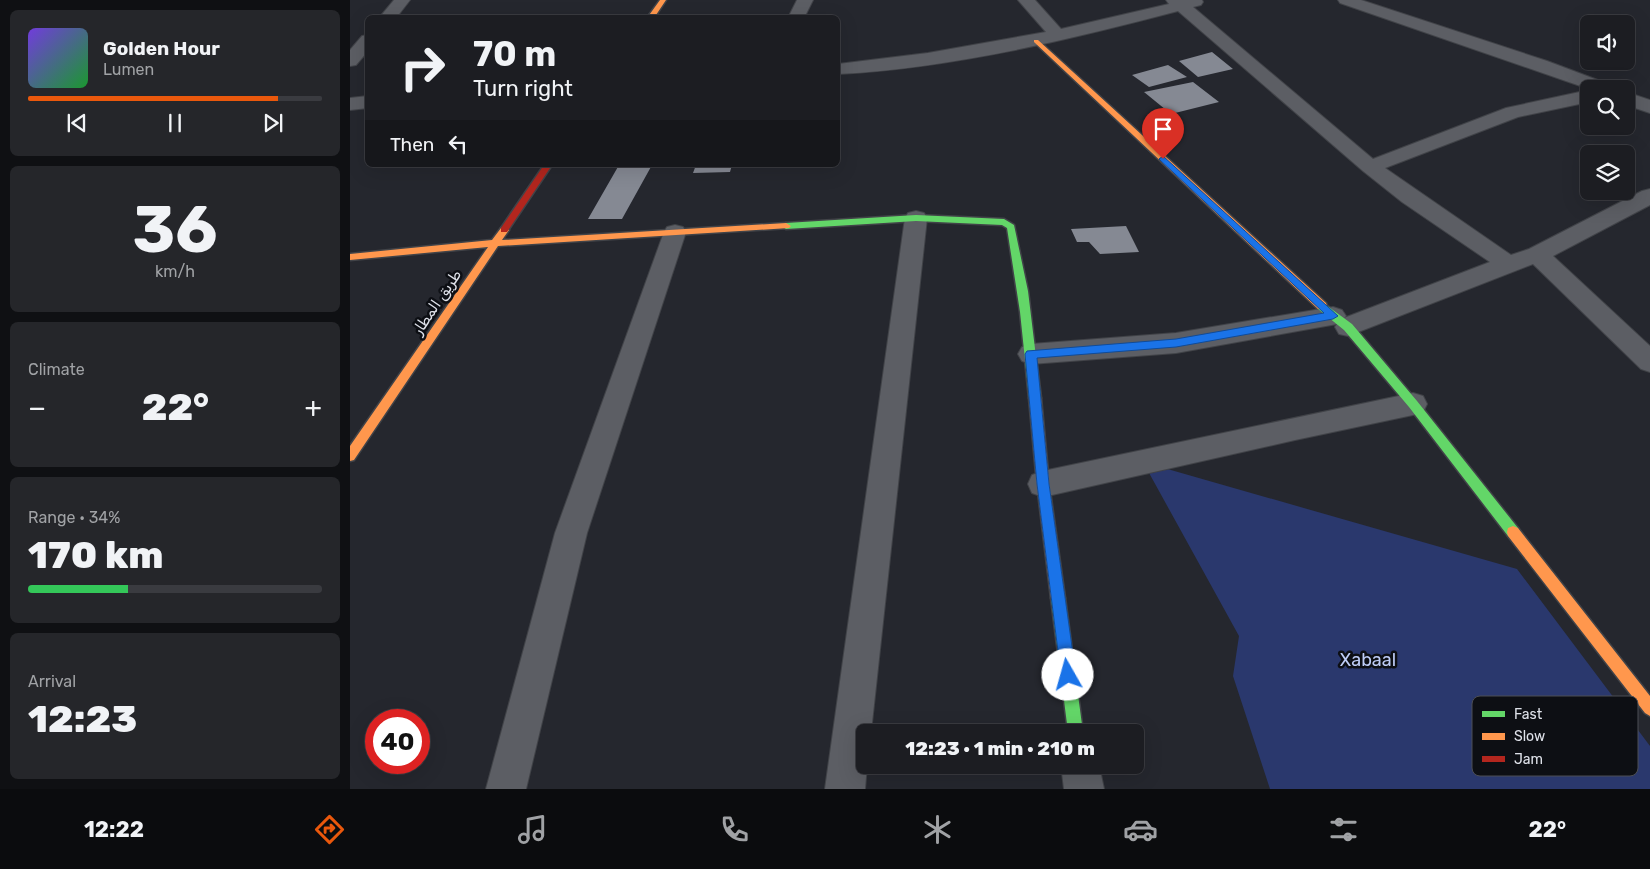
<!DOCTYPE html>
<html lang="en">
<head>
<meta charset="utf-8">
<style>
  :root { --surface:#1c1d22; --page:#25262a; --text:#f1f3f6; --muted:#a0a2a5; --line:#3a3b40; --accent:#ea580c }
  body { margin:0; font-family:Rubik,"Noto Sans Arabic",sans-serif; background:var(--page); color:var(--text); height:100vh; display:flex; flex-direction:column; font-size:19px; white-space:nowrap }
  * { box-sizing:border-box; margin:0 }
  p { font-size:16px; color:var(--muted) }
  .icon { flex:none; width:28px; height:28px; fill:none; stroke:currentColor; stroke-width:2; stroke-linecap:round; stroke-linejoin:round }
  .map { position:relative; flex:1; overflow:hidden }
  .sheet { display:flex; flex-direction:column; gap:10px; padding:10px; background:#0f1013; width:350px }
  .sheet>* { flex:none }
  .banner { position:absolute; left:15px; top:15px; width:475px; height:152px; border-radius:8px; box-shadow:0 5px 20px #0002,0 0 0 1px var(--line); background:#1c1d22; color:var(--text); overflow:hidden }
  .fabs { position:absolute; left:1230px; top:15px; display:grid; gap:10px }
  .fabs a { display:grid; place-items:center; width:55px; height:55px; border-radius:8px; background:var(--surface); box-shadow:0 5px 20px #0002,0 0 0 1px var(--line); font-size:25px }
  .speed { position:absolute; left:15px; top:709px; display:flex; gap:10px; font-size:25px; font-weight:700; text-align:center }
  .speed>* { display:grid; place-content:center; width:65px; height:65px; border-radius:50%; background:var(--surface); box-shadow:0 5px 20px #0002,0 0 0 1px var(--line); line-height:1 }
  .speed .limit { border:8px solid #d22; background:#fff; color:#111 }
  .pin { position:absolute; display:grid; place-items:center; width:42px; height:42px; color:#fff; margin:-51px -21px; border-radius:50% 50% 50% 0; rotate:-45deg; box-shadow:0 0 5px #0007 }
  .pin .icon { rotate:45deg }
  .me { position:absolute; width:55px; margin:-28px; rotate:353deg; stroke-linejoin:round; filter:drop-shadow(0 0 4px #0008) }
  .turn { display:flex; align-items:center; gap:18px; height:105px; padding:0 25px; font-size:22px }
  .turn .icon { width:65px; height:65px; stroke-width:2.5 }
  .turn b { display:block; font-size:35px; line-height:42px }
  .then { display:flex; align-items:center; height:48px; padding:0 25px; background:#0003; gap:10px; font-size:19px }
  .big { font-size:38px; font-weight:800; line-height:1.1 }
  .sheet .widget { flex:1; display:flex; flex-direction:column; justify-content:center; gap:8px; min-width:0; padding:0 18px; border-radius:8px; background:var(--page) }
  .sheet .dial { align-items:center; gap:0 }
  .dial b { font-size:65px; line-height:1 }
  .song { display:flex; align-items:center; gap:15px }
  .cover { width:60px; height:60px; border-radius:8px; background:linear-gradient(135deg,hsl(260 70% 55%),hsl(130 70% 35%)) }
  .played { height:5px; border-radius:2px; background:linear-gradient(90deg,var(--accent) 85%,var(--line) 85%) }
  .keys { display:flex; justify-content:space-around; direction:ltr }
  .heat { display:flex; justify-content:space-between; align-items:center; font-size:28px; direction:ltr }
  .charge { height:8px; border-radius:4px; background:linear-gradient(90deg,#34c759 34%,var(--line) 0) }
  .trip { position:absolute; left:506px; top:724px; width:288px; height:50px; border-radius:8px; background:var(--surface); box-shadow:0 5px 20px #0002,0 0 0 1px var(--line); font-weight:800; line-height:50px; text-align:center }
  .tabs { display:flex; height:80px; justify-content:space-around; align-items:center; background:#0b0c0e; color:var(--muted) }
  .tabs .icon { width:35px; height:35px }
  .tabs .active { color:var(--accent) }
  .tabs b { font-size:22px; color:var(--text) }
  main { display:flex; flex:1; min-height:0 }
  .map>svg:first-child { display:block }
</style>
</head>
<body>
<main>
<section class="sheet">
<div class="widget">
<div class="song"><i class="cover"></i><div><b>Golden Hour</b><p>Lumen</p></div></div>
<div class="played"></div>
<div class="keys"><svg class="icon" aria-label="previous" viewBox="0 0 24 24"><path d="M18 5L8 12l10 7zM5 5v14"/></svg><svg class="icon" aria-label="pause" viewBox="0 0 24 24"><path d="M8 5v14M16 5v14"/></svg><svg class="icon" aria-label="next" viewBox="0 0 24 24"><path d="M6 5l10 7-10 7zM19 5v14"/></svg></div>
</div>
<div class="widget dial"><b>36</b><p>km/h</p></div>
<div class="widget"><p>Climate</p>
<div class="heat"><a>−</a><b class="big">22°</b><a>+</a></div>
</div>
<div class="widget"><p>Range · 34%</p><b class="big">170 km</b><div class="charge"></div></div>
<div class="widget"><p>Arrival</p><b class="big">12:23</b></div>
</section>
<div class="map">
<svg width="1300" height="789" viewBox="0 0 1300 789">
  <rect width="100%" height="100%" fill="#25272e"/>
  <path fill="#2a386d" d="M793,462L1167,569L1300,746V789H920L883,676L889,636Z"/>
  <path fill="#858993" d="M862,52L883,69L848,77L829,61Z
    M818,65L837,77L799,87L782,75Z
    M843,82L869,102L821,114L794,92Z
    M269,165H302L272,219H238Z
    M346,165H382L380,172L343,173Z
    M776,226L789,252L750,254L739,242H727L721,229Z"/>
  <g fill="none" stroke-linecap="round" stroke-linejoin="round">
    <defs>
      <path id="street" d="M44,0H60L46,18H29Z
        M447,0H463L454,18H438Z
        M668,0H685L711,29L819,4L816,0H852L853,2L851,5L843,7L1023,159L1156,108L1239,90V102L1168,117L1035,168L1161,255L1179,249L1292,191L1300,189V205L1203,256L1300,346V372L1291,369L1183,264L998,336L989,334L985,327L987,324L826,353L681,364L672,361L668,354L672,347L681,344L826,333L983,307L992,310L996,316L994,318L1140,262L1052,202L1013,171L828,11C717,40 603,68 488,74V64L578,53L696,32Z
        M988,0H1011L1197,61L1261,85L1263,89H1239L990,3Z
        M18,35V51L6,65L0,66V50L12,36Z
        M1276,92L1300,100V113L1276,105Z
        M18,96V108L0,110V98Z
        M566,211L574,213L577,218L521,732H515V765H517L515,789H475L555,218L558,213Z
        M325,225L333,227L336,232L237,533L176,789H136L205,533L314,232L317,227Z
        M1063,393L1073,396L1077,404L1073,412L1063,415L945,440L693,497L682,493L678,484L682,475L693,471Z
        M711,765H749L754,789H714Z"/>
      <path id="fast" d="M566,215L654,219L664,225L678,291L691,398L689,401H681L679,398L670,312L657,228L652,225L566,221L436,229L431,226L436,223Z
        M972,302L1002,324L1067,401L1168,528L1169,532L1168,536L1163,538L1158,536L1059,407L994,330L968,309L967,306L968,303Z
        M708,591L713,593L715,598L733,732H718L701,598L703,593Z"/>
      <path id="slow" d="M310,0H316L304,18H297Z
        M684,40H688L976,303L977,306L976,309H968L684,42Z
        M436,223L441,226L439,228L148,246L4,460L0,461V446L138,247L0,260V254L142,240L151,228L154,227L159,230L152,240Z
        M685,394L689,395L691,398L699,484L715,598L713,603L708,605L703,603L701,598L687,484L679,398L681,395Z
        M1163,526L1168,528L1300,696V716L1295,713L1158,536L1157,532L1158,528Z"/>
      <path id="jam" d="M194,165H202L157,232H151V228Z"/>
    </defs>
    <use href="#street" stroke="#414348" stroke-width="2"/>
    <use href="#fast" stroke="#414348" stroke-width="3"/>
    <use href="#slow" stroke="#414348" stroke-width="3"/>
    <use href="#jam" stroke="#414348" stroke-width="3"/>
    <use href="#street" fill="#5c5e64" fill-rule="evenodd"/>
    <use href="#fast" fill="#63d668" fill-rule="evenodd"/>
    <use href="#slow" fill="#ff974d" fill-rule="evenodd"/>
    <use href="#jam" fill="#b3261e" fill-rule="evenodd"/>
  </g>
  <path fill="#1a73e8" stroke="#114b97" d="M813,156L988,316L983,319L826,347L687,358L699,484L726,675L724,680L718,683L713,680L711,675L687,484L675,354L677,351L826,339L974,313L810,160L809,159Z"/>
  <g text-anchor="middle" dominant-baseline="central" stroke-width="5" stroke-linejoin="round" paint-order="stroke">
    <g font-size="15" fill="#dfe2ea" stroke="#0d0f14">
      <text transform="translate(87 302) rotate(-56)">طريق المطار</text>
    </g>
    <g font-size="18" fill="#becdf7" stroke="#0d0f14">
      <text x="1018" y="660">Xabaal</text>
    </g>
  </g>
  <rect x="1122" y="696" width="166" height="80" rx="8" fill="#0d0f14" stroke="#4c4e54" stroke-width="1"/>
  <rect x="1132" y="711" width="23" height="6" fill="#63d668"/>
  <rect x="1132" y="733" width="23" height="7" fill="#ff974d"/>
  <rect x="1132" y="756" width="23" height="6" fill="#b3261e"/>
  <g font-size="14" fill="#dfe2ea">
    <text x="1164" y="719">Fast</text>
    <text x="1164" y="741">Slow</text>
    <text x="1164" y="764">Jam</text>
  </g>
</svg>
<div class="fabs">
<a><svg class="icon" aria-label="sound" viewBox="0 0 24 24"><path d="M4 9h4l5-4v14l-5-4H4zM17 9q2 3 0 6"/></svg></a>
<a><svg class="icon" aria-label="search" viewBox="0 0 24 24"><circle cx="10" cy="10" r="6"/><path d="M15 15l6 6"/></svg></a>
<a><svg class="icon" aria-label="layers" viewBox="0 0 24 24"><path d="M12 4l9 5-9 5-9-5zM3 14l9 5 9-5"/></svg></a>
</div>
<div class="speed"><div class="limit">40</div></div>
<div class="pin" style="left:813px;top:159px;background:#d93025"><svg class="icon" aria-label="arrive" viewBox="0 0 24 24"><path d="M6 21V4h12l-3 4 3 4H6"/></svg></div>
<svg class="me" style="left:718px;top:675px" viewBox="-20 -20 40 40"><circle r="19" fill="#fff"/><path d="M0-13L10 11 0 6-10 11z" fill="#1a73e8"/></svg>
<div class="trip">12:23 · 1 min · 210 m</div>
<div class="banner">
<div class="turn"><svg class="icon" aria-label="right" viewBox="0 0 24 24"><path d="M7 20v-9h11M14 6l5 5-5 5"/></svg><div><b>70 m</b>Turn right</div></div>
<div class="then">Then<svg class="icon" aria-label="left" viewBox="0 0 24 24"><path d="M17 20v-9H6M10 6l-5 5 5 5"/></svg></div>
</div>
</div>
</main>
<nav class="tabs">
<b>12:22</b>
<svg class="icon active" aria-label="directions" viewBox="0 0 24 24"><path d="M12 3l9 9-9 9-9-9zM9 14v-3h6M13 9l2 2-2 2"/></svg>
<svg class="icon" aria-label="music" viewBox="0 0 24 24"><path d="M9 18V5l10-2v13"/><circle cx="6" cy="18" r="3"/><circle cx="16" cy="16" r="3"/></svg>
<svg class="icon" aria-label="phone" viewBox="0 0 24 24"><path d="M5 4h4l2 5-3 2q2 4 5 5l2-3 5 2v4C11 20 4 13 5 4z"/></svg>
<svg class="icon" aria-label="climate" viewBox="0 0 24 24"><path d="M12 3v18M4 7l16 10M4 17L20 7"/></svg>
<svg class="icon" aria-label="car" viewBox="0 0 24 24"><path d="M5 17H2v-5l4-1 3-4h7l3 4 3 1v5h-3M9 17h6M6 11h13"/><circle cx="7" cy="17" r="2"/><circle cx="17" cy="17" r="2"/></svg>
<svg class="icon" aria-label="filters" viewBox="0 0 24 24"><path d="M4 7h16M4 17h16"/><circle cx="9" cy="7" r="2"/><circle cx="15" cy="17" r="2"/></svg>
<b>22°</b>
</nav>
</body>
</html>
